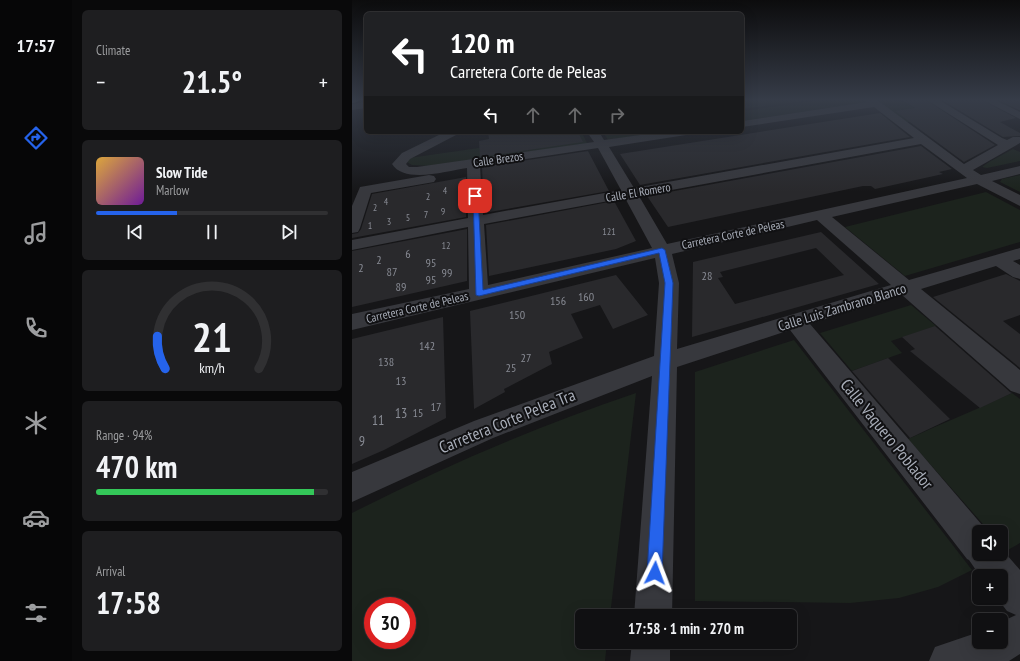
<!DOCTYPE html>
<html lang="en">
<head>
<meta charset="utf-8">
<style>
  :root { --surface:#101012; --page:#1e1e20; --text:#f1f3f6; --muted:#9c9d9f; --line:#303032; --accent:#2563eb }
  body { margin:0; font-family:"PT Sans Narrow",sans-serif; background:var(--page); color:var(--text); height:100vh; display:flex; flex-direction:column; font-size:15px; white-space:nowrap }
  * { box-sizing:border-box; margin:0 }
  p { font-size:13px; color:var(--muted) }
  .icon { flex:none; width:22px; height:22px; fill:none; stroke:currentColor; stroke-width:2; stroke-linecap:round; stroke-linejoin:round }
  .map { position:relative; flex:1; overflow:hidden }
  .side { display:flex; flex-direction:column; gap:10px; padding:10px; background:#09090a; width:280px }
  .side>* { flex:none }
  .banner { position:absolute; left:12px; top:12px; width:380px; height:122px; border-radius:6px; box-shadow:0 4px 16px #0002,0 0 0 1px var(--line); background:#202124; color:#fff; overflow:hidden }
  .buttons { position:absolute; left:620px; top:525px; display:grid; gap:8px }
  .buttons a { display:grid; place-items:center; width:36px; height:36px; border-radius:6px; background:var(--surface); box-shadow:0 4px 16px #0002,0 0 0 1px var(--line); font-size:20px }
  .speed { position:absolute; left:12px; top:597px; display:flex; gap:8px; font-size:20px; font-weight:700; text-align:center }
  .speed>* { display:grid; place-content:center; width:52px; height:52px; border-radius:50%; background:var(--surface); box-shadow:0 4px 16px #0002,0 0 0 1px var(--line); line-height:1 }
  .speed .limit { border:6px solid #d22; background:#fff; color:#111 }
  .pin { position:absolute; display:grid; place-items:center; width:34px; height:34px; color:#fff; margin:-17px; border-radius:8px; box-shadow:0 2px 6px #0006 }
  .me { position:absolute; width:44px; margin:-22px; rotate:3deg; stroke-linejoin:round; filter:drop-shadow(0 0 3px #0008) }
  .turn { display:flex; align-items:center; gap:14px; height:84px; padding:0 20px; font-size:18px }
  .turn .icon { width:52px; height:52px; stroke-width:2.5 }
  .turn b { display:block; font-size:28px; line-height:34px }
  .lanes { display:flex; align-items:center; height:38px; padding:0 20px; background:#0003; justify-content:center; gap:20px; direction:ltr }
  .lanes .off { opacity:.35 }
  .big { font-size:30px; font-weight:600; line-height:1.1 }
  .side .card { flex:1; display:flex; flex-direction:column; justify-content:center; gap:6px; min-width:0; padding:0 14px; border-radius:6px; background:var(--page) }
  .side .dial { align-items:center; gap:0 }
  .dial svg { height:104px; overflow:visible; fill:none; stroke:var(--line); stroke-width:7; stroke-linecap:round; text-anchor:middle }
  .dial text { fill:var(--text); stroke:none }
  .song { display:flex; align-items:center; gap:12px }
  .cover { width:48px; height:48px; border-radius:6px; background:linear-gradient(135deg,hsl(40 70% 55%),hsl(280 70% 35%)) }
  .played { height:4px; border-radius:2px; background:linear-gradient(90deg,var(--accent) 35%,var(--line) 35%) }
  .keys { display:flex; justify-content:space-around; direction:ltr }
  .heat { display:flex; justify-content:space-between; align-items:center; font-size:22px; direction:ltr }
  .charge { height:6px; border-radius:3px; background:linear-gradient(90deg,#34c759 94%,var(--line) 0) }
  .trip { position:absolute; left:223px; top:609px; width:222px; height:40px; border-radius:6px; background:var(--surface); box-shadow:0 4px 16px #0002,0 0 0 1px var(--line); font-weight:600; line-height:40px; text-align:center }
  main { display:flex; flex:1; min-height:0 }
  .menu { display:flex; flex-direction:column; width:72px; justify-content:space-around; align-items:center; background:#060607; color:var(--muted) }
  .menu .icon { width:28px; height:28px }
  .menu .selected { color:var(--accent) }
  .menu b { font-size:18px; color:var(--text) }
  .map>svg:first-child { display:block }
</style>
</head>
<body>
<main>
<nav class="menu">
<b>17:57</b>
<svg class="icon selected" aria-label="directions" viewBox="0 0 24 24"><path d="M12 3l9 9-9 9-9-9zM9 14v-3h6M13 9l2 2-2 2"/></svg>
<svg class="icon" aria-label="music" viewBox="0 0 24 24"><path d="M9 18V5l10-2v13"/><circle cx="6" cy="18" r="3"/><circle cx="16" cy="16" r="3"/></svg>
<svg class="icon" aria-label="phone" viewBox="0 0 24 24"><path d="M5 4h4l2 5-3 2q2 4 5 5l2-3 5 2v4C11 20 4 13 5 4z"/></svg>
<svg class="icon" aria-label="climate" viewBox="0 0 24 24"><path d="M12 3v18M4 7l16 10M4 17L20 7"/></svg>
<svg class="icon" aria-label="car" viewBox="0 0 24 24"><path d="M5 17H2v-5l4-1 3-4h7l3 4 3 1v5h-3M9 17h6M6 11h13"/><circle cx="7" cy="17" r="2"/><circle cx="17" cy="17" r="2"/></svg>
<svg class="icon" aria-label="filters" viewBox="0 0 24 24"><path d="M4 7h16M4 17h16"/><circle cx="9" cy="7" r="2"/><circle cx="15" cy="17" r="2"/></svg>
</nav>
<section class="side">
<div class="card"><p>Climate</p>
<div class="heat"><a>−</a><b class="big">21.5°</b><a>+</a></div>
</div>
<div class="card">
<div class="song"><i class="cover"></i><div><b>Slow Tide</b><p>Marlow</p></div></div>
<div class="played"></div>
<div class="keys"><svg class="icon" aria-label="previous" viewBox="0 0 24 24"><path d="M18 5L8 12l10 7zM5 5v14"/></svg><svg class="icon" aria-label="pause" viewBox="0 0 24 24"><path d="M8 5v14M16 5v14"/></svg><svg class="icon" aria-label="next" viewBox="0 0 24 24"><path d="M6 5l10 7-10 7zM19 5v14"/></svg></div>
</div>
<div class="card dial"><svg viewBox="0 0 100 80">
<path d="M14 69A42 42 0 1 1 86 69"/>
<path d="M14 69A42 42 0 0 1 8 44" stroke="#2563eb"/>
<text x="50" y="56" font-size="32" font-weight="700">21</text>
<text x="50" y="72" font-size="11">km/h</text>
</svg></div>
<div class="card"><p>Range · 94%</p><b class="big">470 km</b><div class="charge"></div></div>
<div class="card"><p>Arrival</p><b class="big">17:58</b></div>
</section>
<div class="map">
<svg width="668" height="661" viewBox="0 0 668 661">
  <rect width="100%" height="100%" fill="#161618"/>
  <path fill="#1c231d" fill-rule="evenodd" d="M390,100H461L390,109Z
    M468,100H514L516,102L390,121V111Z
    M523,100C550,100 558,99 574,122H553Z
    M251,132H314L256,140Z
    M230,133L235,143L233,144L77,166L60,165L55,162L57,158Z
    M661,149L668,152V161L635,168L630,167L637,162Z
    M668,175V192L648,182L650,179Z
    M634,192L668,210V242L553,276L493,227Z
    M559,305L584,326L539,341L550,353L500,371L468,333Z
    M442,340L620,570L586,587L547,598L498,603L343,601V372Z
    M284,393L258,616H230V642H255L253,661H0V513C92,466 186,426 284,393ZM21,606H55V640H21Z
    M660,393L668,399V543L654,551L649,545V532H638L556,439C591,423 626,409 660,393Z"/>
  <path fill="#29292c" fill-rule="evenodd" d="M550,100H574L643,145L612,162L543,111L563,108Z
    M590,100H630L664,118L648,122L668,133V136L651,137Z
    M646,100H668V110H667Z
    M528,113L558,137L288,185L268,154Z
    M136,132H226L231,142L128,157L127,141L137,139Z
    M569,146L600,169L587,172L591,174L523,189L519,186H511L316,227L295,196Z
    M236,151L257,191L132,213L130,167Z
    M114,177V217L0,238V234L6,233L9,229L20,194Z
    M262,201L284,241L264,249L137,276L134,225Z
    M115,229V281L0,307V251Z
    M469,232L527,284L340,337L341,262ZM464,248L492,275L383,304L366,278L371,277L368,272Z
    M654,274L668,281V315L651,321L668,334V368L581,297Z
    M264,275L296,315L261,329L248,305L219,314L231,338L197,352L200,364L152,389L153,392L122,409L118,311Z
    M91,317L94,418L32,450L0,464V339Z
    M583,326L658,392L660,393L628,408L558,351L563,349L550,337Z
    M536,358L598,419L558,438L500,371Z"/>
  <g fill="none" stroke-linecap="round" stroke-linejoin="round">
    <path fill="#37383d" fill-rule="evenodd" d="M513,100H524L528,102L612,164L646,145L575,100H587L650,138L655,140L661,137H668V143L621,170L629,175L668,166V174L640,181L668,195V206L625,184L480,217L557,280L668,248V259L661,261L668,265V279L661,277L644,266L569,289L668,370V394L659,391L550,295L458,324L636,532H627V554H649V548L668,570V654L657,661H577L583,647L627,632V642H649V622L664,615L655,611L645,598H649V576H628L617,560L615,559L438,330L325,367L320,616H282L300,376L141,438L0,502V472L122,421L302,356L307,283L303,258L0,330V314L117,289L116,227L0,250V240L116,218L115,168C95,171 52,184 40,164L50,153L93,132H108L106,134L58,159L54,164L57,167H65L242,142L235,132H247L252,140L310,132H340L338,134L334,135L257,147L282,188L562,138L522,107L390,127V121L515,102ZM569,144L615,178L315,244L287,196ZM246,148L269,190L131,215L128,166ZM273,198L300,248L136,285L132,224ZM465,220L539,285L325,349L327,283L320,254Z
      M631,100H643L668,112V119Z
      M14,102V108L0,110V104Z
      M77,175L82,176L84,179L82,182L19,193L8,228L6,232L0,233V206L8,187Z
      M280,642H318V661H278Z"/>
    <path fill="#63666e" fill-rule="evenodd" d="M0,100H7L5,102L0,103Z"/>
  </g>
  <linearGradient id="sky" x2="0" y2="1"><stop stop-color="#0c0c0d"/><stop offset="0.52" stop-color="#363c48"/><stop offset="1" stop-color="#363c48" stop-opacity="0"/></linearGradient>
  <rect width="668" height="192" fill="url(#sky)"/>
  <path fill="#2563eb" stroke="#184099" d="M121,195L126,196L131,290L310,248L313,250L321,283L310,573L308,578L303,580L298,578L295,573L313,283L307,253L127,296L124,295Z"/>
  <g text-anchor="middle" dominant-baseline="central" stroke-width="4" stroke-linejoin="round" paint-order="stroke">
    <g font-size="10" fill="#888b94">
      <text x="93" y="190">4</text>
      <text x="76" y="196">2</text>
      <text x="34" y="201">4</text>
      <text x="23" y="207">2</text>
      <text x="91" y="211">9</text>
      <text x="74" y="214">7</text>
      <text x="56" y="217">5</text>
      <text x="37" y="221">3</text>
      <text x="18" y="225">1</text>
      <text x="257" y="231">121</text>
      <text x="94" y="245">12</text>
    </g>
    <g font-size="12" fill="#a8adb8" stroke="#111113">
      <text transform="translate(146 159) rotate(-8)">Calle Brezos</text>
      <text transform="translate(286 192) rotate(-10)">Calle El Romero</text>
      <text transform="translate(381 234) rotate(-12)">Carretera Corte de Peleas</text>
      <text transform="translate(65 307) rotate(-13)">Carretera Corte de Peleas</text>
    </g>
    <g font-size="12" fill="#888b94">
      <text x="56" y="253">6</text>
      <text x="27" y="259">2</text>
      <text x="79" y="262">95</text>
      <text x="9" y="267">2</text>
      <text x="40" y="271">87</text>
      <text x="95" y="272">99</text>
      <text x="355" y="275">28</text>
      <text x="79" y="279">95</text>
      <text x="49" y="286">89</text>
      <text x="234" y="296">160</text>
      <text x="206" y="300">156</text>
      <text x="165" y="314">150</text>
      <text x="75" y="345">142</text>
      <text x="174" y="357">27</text>
      <text x="34" y="361">138</text>
      <text x="159" y="367">25</text>
      <text x="49" y="380">13</text>
      <text x="84" y="406">17</text>
      <text x="66" y="412">15</text>
    </g>
    <g font-size="14" fill="#a8adb8" stroke="#111113">
      <text transform="translate(490 307) rotate(-17)">Calle Luis Zambrano Blanco</text>
    </g>
    <g font-size="14" fill="#888b94">
      <text x="49" y="413">13</text>
      <text x="26" y="420">11</text>
      <text x="10" y="441">9</text>
    </g>
    <g font-size="17" fill="#a8adb8" stroke="#111113">
      <text transform="translate(155 421) rotate(-22)">Carretera Corte Pelea Tra</text>
      <text transform="translate(535 434) rotate(51)">Calle Vaquero Poblador</text>
    </g>
  </g>
</svg>
<div class="buttons">
<a><svg class="icon" aria-label="sound" viewBox="0 0 24 24"><path d="M4 9h4l5-4v14l-5-4H4zM17 9q2 3 0 6"/></svg></a>
<a>+</a>
<a>−</a>
</div>
<div class="speed"><div class="limit">30</div></div>
<div class="pin" style="left:123px;top:196px;background:#d93025"><svg class="icon" aria-label="arrive" viewBox="0 0 24 24"><path d="M6 21V4h12l-3 4 3 4H6"/></svg></div>
<svg class="me" style="left:303px;top:573px" viewBox="-20 -20 40 40"><path d="M0-17L14 15 0 8-14 15z" fill="#2563eb" stroke="#fff" stroke-width="4"/></svg>
<div class="trip">17:58 · 1 min · 270 m</div>
<div class="banner">
<div class="turn"><svg class="icon" aria-label="left" viewBox="0 0 24 24"><path d="M17 20v-9H6M10 6l-5 5 5 5"/></svg><div><b>120 m</b>Carretera Corte de Peleas</div></div>
<div class="lanes"><svg class="icon" aria-label="left" viewBox="0 0 24 24"><path d="M17 20v-9H6M10 6l-5 5 5 5"/></svg><svg class="icon off" aria-label="ahead" viewBox="0 0 24 24"><path d="M12 20V5M6 11l6-6 6 6"/></svg><svg class="icon off" aria-label="ahead" viewBox="0 0 24 24"><path d="M12 20V5M6 11l6-6 6 6"/></svg><svg class="icon off" aria-label="right" viewBox="0 0 24 24"><path d="M7 20v-9h11M14 6l5 5-5 5"/></svg></div>
</div>
</div>
</main>
</body>
</html>
